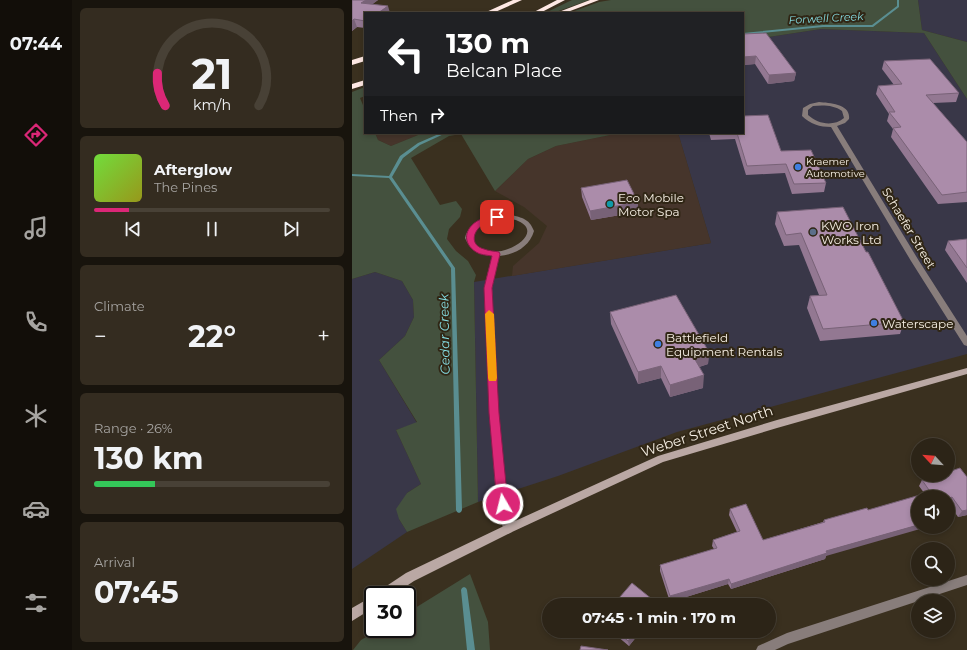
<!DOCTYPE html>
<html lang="en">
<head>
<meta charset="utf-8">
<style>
  :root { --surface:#2c2417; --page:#342c20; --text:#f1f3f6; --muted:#a6a4a1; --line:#484136; --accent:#db2777 }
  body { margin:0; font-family:Montserrat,sans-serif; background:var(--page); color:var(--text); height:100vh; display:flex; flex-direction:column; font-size:15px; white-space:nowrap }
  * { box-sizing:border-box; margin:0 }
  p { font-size:13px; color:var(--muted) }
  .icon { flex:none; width:22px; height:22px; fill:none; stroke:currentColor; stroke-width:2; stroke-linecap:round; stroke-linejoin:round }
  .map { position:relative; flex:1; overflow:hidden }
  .details { display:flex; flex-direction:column; gap:8px; padding:8px; background:#18140d; width:280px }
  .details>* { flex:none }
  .top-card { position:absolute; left:12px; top:12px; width:380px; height:122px; border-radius:0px; box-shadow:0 2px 6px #0003,0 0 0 1px var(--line); background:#202124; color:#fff; overflow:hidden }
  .needle { width:26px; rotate:296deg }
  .controls { position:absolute; left:559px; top:438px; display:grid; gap:8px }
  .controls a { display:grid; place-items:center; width:44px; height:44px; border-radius:50%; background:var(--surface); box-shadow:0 2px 6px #0003,0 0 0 1px var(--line); font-size:20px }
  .speed { position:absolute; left:12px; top:586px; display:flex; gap:8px; font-size:20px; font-weight:700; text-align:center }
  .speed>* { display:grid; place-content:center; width:52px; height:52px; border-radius:50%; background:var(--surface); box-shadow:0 2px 6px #0003,0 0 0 1px var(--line); line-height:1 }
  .speed .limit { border:2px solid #111; border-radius:6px; background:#fff; color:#111 }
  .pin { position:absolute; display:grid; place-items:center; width:34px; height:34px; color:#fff; margin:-17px; border-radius:8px; box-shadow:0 2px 6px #0006 }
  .me { position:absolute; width:44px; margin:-22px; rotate:352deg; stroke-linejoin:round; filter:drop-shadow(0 0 3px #0008) }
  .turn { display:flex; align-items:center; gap:14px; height:84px; padding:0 16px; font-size:18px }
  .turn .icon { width:52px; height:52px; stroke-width:2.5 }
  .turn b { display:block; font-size:28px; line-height:34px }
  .then { display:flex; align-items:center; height:38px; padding:0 16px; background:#0003; gap:8px; font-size:15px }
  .big { font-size:30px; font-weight:700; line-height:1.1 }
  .details .card { flex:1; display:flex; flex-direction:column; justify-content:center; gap:6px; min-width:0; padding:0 14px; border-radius:6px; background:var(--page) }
  .details .dial { align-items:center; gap:0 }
  .dial svg { height:104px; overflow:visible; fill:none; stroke:var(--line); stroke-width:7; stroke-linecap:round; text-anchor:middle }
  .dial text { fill:var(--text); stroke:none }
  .song { display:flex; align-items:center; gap:12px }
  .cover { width:48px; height:48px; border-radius:6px; background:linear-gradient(135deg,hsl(100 70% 55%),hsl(60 70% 35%)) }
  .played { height:4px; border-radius:2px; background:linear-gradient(90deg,var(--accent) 15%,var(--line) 15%) }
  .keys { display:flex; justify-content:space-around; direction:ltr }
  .heat { display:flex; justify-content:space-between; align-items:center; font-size:22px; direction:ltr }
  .charge { height:6px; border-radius:3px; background:linear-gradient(90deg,#34c759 26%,var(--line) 0) }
  .trip { position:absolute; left:190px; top:598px; width:234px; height:40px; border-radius:20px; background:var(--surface); box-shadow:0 2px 6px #0003,0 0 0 1px var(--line); font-weight:700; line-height:40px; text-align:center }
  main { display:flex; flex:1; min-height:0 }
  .tab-bar { display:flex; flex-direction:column; width:72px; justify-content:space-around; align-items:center; background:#120e09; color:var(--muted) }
  .tab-bar .icon { width:28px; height:28px }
  .tab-bar .selected { color:var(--accent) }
  .tab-bar b { font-size:18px; color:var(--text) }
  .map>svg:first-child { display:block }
</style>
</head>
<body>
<main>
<nav class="tab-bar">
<b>07:44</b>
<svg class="icon selected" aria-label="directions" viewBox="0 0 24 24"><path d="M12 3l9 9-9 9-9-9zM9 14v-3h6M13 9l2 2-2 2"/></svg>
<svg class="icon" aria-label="music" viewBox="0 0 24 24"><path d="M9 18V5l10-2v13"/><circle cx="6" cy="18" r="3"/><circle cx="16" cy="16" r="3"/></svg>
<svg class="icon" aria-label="phone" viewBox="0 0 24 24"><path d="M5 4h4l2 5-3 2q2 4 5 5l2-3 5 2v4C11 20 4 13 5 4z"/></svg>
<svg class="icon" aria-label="climate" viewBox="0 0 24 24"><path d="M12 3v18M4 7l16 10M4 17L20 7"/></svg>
<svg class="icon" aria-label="car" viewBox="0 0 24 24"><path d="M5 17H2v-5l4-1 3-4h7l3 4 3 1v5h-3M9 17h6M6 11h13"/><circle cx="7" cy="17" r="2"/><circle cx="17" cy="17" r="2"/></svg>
<svg class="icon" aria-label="filters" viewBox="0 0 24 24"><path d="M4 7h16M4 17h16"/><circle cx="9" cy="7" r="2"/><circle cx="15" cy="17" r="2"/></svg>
</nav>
<section class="details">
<div class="card dial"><svg viewBox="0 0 100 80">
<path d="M14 69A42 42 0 1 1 86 69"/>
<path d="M14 69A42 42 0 0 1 8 44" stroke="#db2777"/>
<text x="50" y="56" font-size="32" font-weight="700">21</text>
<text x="50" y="72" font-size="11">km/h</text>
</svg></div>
<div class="card">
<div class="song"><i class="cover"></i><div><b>Afterglow</b><p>The Pines</p></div></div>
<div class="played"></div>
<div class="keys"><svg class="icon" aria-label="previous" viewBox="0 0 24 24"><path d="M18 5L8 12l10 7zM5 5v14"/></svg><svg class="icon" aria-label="pause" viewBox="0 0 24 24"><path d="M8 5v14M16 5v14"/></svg><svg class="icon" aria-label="next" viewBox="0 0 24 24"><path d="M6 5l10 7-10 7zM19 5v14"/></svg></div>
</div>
<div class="card"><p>Climate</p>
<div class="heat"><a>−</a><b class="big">22°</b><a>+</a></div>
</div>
<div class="card"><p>Range · 26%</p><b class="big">130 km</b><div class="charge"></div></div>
<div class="card"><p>Arrival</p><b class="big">07:45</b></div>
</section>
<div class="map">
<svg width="615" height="650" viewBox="0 0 615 650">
  <rect width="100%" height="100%" fill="#3a301f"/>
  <path fill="#393748" d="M566,0H615V42L570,30Z
    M469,29L572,33L615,99V354L325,432L206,476L126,502L122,282L359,243L326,133H391V41Z
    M23,272L50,281L61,300L62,317L53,336L27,360L65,423L44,430L69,484L55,493L47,519L55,532L0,569V279Z"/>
  <path fill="#46352b" d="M23,133H71L39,146L26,140Z
    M268,133H326L359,243L160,276L161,266L187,243L195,226L172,207L143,191L176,159L204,146Z"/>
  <path fill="#44513e" d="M220,0H237L201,13H193Z
    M259,0H566L570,30L615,42V99L572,33L469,29L391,41V13H217L247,2Z
    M13,87V96L8,98L13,110V133H23L26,140L39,146L71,133H268L204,146L176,159L143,191L109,134L97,136L59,158L88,205L104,201L110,209L108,217L97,229L95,239L104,251L116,261L124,275L122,282L126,502L55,532L47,519L44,509L55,493L69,484L44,430L65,422L27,360L53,336L62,317L61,300L50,281L23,272L0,279V92Z
    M118,574L136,622L138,650H1L9,640L28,629H55V613Z"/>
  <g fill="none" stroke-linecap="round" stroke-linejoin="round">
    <path fill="#5a8e91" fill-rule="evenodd" d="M545,0H547V7L521,27H471L391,35V33L471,25H520L545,6Z
      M89,133H94L68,145L51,158L40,177L103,268L110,510L109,512L107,513L105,512L104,510L99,268L37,178L0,176V174L37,176L48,156L66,143Z
      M112,587L114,588L115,590L123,650H115L109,590L110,588Z"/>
    <path fill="#887d7b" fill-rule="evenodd" d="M467,102C478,103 499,104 497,119L493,123L485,126L567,261L615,336V346L612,345L559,261L479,127C468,127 458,124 450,116L451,108L458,104ZM461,106C471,105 482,105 490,111L492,118C481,127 466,124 456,115V110Z
      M154,214C167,217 177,217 182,231C178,246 163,255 147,256L140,288L146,413L153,484L161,529L160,532L156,534L152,532L151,529L143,484L138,413L132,288L140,256C127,255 118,250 113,238C117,220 139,216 154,214ZM154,218C158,219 163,219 166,221C194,233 152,259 131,250C126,248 122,244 121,239C118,225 144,219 154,218Z
      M615,575V585L436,644L423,650H404L406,646L435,633Z"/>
    <path fill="#baa8a4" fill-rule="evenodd" d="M615,368V374L425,428L311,462L160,532L62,581L41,595H25L27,591L54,573L152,526L306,456L425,420Z
      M21,596V608L0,621V608Z"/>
    <path fill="#fee8e4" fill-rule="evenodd" d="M161,0H170L141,13H132Z
      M205,0H213L188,13H180Z
      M238,0H247L213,13H204Z
      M13,56V61L0,65V60Z
      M13,80V85L0,89V84Z"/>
  </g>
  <path fill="#937892" d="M0,0H26L20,4L13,13V28L5,27L0,31Z
    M391,34L444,73L442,81L416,84L403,64L391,65Z
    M532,61L607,93L604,102L581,103L615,142V202L586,204L539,137L541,129L535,121L537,114L524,94L526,86L542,85L530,69Z
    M357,133H391L429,151L474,183L472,192L440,194L433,173L394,175L383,139L359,140Z
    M229,188L286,212L239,220L230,197Z
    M425,212L552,322L548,334L468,341L455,308L458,296L467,295L447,245L432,246L423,224Z
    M615,239V283L593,250L596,241Z
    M258,312L357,352L356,364L347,367L351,388L318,397L309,378L286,384L259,324Z
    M615,477V515L606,517L597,504L596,497H575L567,486L570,480Z
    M515,508L474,556L473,559L379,589L376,584L318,602L308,571V565L362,549L360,546L361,540L385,532L377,515L378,509L411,540L471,522L472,520Z
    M259,631H289L277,646Z"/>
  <path fill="#786277" d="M14,0H26L12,11L9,3Z
    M36,6L38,13H26Z
    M2,19L5,27L0,31V21Z
    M404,56L403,64L391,65V57Z
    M444,73L442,81L416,84L417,75Z
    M286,202V212L239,220L238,211Z
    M357,352L356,364L341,369V356Z
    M309,366V378L286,384V372Z
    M352,375L351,388L318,397V385Z
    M600,497L597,504H596V499Z
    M615,510V515L606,517L610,511Z
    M566,525V527H575L474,556L473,559L379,589V584L474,551Z
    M377,579L376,584L318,602V596Z
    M284,631H289L277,646L276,641Z"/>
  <path fill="#ab8caa" stroke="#786277" d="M0,0H14L9,3L36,6L26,13H13V21L2,19L0,21Z
    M414,33L444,73L417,75L404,56L391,57V34Z
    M578,59L607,93L574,95L615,142V192L590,195L541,128L549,127L537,112H543L526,86L550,84L532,61Z
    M416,115L429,151L459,150L474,183L442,184L434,164L395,166L385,133H391V116Z
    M275,180L286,202L238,211L229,188Z
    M491,207L514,252H516L552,322L471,329L458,296L475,295L449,233L434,235L425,212Z
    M615,239V268L596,241Z
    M324,295L357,352L341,356L352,375L318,385L309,366L286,372L258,312Z
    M608,468L615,477V510L610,511L600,497L596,499V497H582L570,480L585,475H596V472Z
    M568,495L569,497H566V525L474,551L475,553L379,584L377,579L318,596L308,565L365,548L361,540L388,531L378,509L394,504L411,540L473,522L472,520L515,508L516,510Z
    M280,583L306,604V605H261Z
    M265,631H284L276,641Z
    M229,646L256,650H228Z"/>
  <path fill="#db2777" stroke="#8e194d" d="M142,215H145L149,217C144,221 137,221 132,224C121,230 117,245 132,249C137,251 142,251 147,252L148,254L140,288L147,413L156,504L155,508L151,509L147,508L145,504L137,413L132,288L140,256C135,255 128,255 124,252C110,243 112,228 127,220C132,218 138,217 142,215Z"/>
  <path fill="#f59e0b" d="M137,310L142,314L145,378L144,381H137L136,378L133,314Z"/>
  <g fill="#3f7fe0" stroke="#302615" stroke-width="1.5">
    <circle cx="446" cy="167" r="4"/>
    <circle cx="522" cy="323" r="4"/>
    <circle cx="306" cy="344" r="4"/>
  </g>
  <circle fill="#0f9aa8" stroke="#302615" stroke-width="1.5" cx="258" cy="204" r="4"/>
  <circle fill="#5c6f8a" stroke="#302615" stroke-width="1.5" cx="461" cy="232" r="4"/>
  <g text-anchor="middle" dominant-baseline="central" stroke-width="4" stroke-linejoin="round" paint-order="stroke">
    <g font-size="10" fill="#f7f0e5" stroke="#302615" text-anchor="start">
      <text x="454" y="161">Kraemer<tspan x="454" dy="12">Automotive</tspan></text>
    </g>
    <g font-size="11" font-style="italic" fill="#86dee4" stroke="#302615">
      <text transform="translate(474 18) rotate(-3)">Forwell Creek</text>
    </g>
    <g font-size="12" fill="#f7f0e5" stroke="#302615" text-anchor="start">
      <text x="266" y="197">Eco Mobile<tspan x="266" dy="14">Motor Spa</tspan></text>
      <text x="469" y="225">KWO Iron<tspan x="469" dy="14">Works Ltd</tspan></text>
      <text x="530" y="323">Waterscape</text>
      <text x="314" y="337">Battlefield<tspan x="314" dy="14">Equipment Rentals</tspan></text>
    </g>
    <g font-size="12" fill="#f7f0e5" stroke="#302615">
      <text transform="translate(557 228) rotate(59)">Schaefer Street</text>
    </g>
    <g font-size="13" font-style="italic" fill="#86dee4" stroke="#302615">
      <text transform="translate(92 334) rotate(-91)">Cedar Creek</text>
    </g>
    <g font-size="14" fill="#f7f0e5" stroke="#302615">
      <text transform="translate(355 431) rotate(-18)">Weber Street North</text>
    </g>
  </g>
</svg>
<div class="controls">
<a><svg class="needle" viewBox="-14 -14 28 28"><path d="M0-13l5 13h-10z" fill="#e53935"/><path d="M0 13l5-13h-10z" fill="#a6a4a1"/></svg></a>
<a><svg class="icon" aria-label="sound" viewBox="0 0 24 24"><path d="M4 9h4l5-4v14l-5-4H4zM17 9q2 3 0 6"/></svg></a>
<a><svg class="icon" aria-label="search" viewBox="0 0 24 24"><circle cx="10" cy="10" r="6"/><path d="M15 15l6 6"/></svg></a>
<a><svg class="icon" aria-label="layers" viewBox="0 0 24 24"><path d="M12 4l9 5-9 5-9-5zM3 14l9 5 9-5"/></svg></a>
</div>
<div class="speed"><div class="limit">30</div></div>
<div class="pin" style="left:145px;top:217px;background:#d93025"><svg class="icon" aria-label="arrive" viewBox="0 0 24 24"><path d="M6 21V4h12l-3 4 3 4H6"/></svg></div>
<svg class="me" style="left:151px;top:504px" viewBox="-20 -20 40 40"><circle r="17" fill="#db2777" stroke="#fff" stroke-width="3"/><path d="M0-11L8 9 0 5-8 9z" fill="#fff"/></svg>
<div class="trip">07:45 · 1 min · 170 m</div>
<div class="top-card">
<div class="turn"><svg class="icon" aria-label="left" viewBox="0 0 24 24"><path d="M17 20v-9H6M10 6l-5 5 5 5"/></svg><div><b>130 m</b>Belcan Place</div></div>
<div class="then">Then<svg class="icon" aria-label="right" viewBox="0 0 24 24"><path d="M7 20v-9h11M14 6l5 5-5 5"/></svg></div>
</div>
</div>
</main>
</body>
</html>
